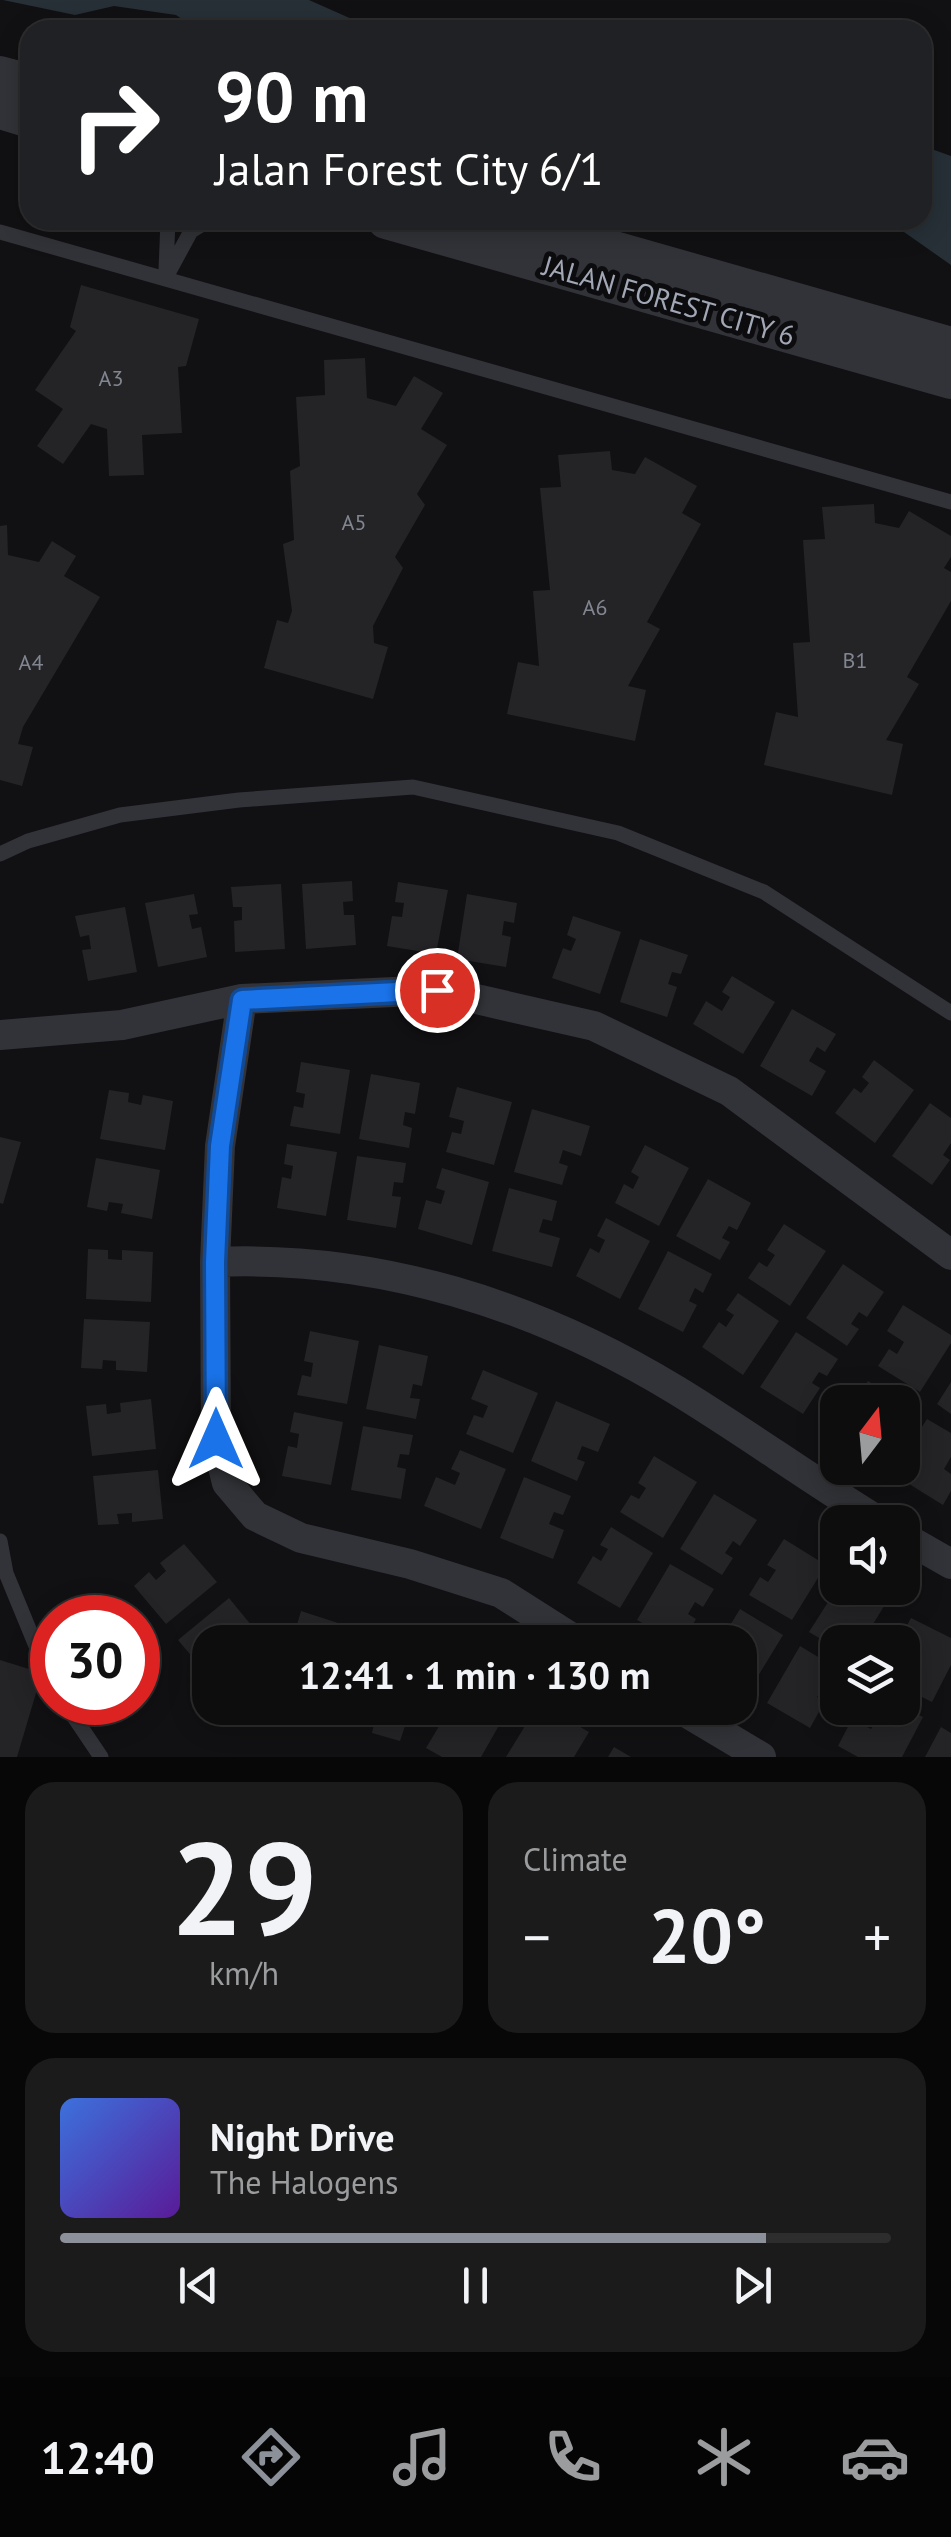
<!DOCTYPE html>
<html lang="en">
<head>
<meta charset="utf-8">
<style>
  :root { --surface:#0d0d0e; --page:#1b1b1c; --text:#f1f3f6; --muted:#9a9c9e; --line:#2d2d2e; --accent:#8c9099 }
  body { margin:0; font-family:"PT Sans",sans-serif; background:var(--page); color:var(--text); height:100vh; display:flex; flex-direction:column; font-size:38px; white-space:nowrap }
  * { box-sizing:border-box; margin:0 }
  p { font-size:32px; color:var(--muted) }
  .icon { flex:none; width:55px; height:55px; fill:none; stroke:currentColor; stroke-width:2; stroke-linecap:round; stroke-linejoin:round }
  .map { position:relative; height:1757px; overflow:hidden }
  .side { display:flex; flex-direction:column; gap:25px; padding:25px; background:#070708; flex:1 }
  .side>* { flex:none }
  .banner { position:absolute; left:20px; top:20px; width:912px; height:210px; border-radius:30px; box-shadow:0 5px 25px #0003,0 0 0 2px var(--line); background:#202124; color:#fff; overflow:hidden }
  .needle { width:65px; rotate:16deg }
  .tools { position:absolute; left:820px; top:1385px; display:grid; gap:20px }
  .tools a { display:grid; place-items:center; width:100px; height:100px; border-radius:20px; background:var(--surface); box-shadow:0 5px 25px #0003,0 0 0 2px var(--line); font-size:50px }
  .speed { position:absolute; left:30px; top:1595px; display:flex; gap:20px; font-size:50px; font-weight:700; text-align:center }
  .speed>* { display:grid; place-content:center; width:130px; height:130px; border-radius:50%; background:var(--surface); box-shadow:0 5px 25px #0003,0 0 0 2px var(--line); line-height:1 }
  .speed .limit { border:15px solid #d22; background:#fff; color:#111 }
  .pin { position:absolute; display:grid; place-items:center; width:85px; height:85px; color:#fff; margin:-42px; border:5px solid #fff; border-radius:50%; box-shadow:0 2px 10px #0007 }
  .me { position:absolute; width:110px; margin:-55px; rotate:0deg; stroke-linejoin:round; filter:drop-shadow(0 0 8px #0008) }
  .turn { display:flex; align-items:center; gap:35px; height:210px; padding:0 30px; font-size:45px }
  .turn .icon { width:130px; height:130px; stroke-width:2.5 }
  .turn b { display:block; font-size:70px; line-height:85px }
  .big { font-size:75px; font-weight:700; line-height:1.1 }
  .side .widget { flex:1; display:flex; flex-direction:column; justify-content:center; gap:15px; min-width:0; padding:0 35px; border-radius:30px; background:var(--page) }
  .side .dial { align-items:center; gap:0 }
  .dial b { font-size:130px; line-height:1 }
  .song { display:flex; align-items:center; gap:30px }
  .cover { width:120px; height:120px; border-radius:15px; background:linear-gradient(135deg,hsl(220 70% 55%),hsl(270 70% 35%)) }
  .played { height:10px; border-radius:5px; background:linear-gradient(90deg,var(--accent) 85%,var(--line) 85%) }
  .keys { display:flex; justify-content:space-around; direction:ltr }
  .heat { display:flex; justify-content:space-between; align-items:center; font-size:55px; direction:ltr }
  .side .tiles { flex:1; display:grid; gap:25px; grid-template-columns:1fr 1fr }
  .widget:last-child { grid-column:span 2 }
  .trip { position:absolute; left:192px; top:1625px; width:565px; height:100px; border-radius:30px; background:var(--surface); box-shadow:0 5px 25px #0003,0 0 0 2px var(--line); font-weight:700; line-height:100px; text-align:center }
  .menu { display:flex; height:160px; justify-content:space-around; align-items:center; background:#050506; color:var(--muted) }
  .menu .icon { width:70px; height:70px }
  .menu .current { color:var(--accent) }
  .menu b { font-size:45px; color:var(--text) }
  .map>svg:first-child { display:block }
</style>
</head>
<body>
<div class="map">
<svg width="951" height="1757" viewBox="0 0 951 1757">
  <rect width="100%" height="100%" fill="#111113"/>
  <path fill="#273037" d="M3,0H309L354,20L407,30H198L176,15L114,6L75,15Z
    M923,146L951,156V265L904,232L874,220H922Z"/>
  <path fill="#242427" d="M81,285L199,319L186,366L178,367L182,433L142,435L144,475L109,476L107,429L91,424L63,464L37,446L63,409L35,390L76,331L70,327Z
    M365,358L367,398L396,406L414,376L443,393L421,429L447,445L417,494L425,505L395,557L403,568L373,626L374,643L388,647L373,699L264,668L277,620L288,623L292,611L283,544L294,540L290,471L300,466L296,397L325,395L324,360Z
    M610,451L612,470L635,474L645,457L697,486L682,513L701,524L647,622L660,629L628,686L646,690L635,741L507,714L518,662L539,666L533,591L550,590L540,488L561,487L558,455Z
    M874,504L875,523L899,528L909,511L951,536V557L944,568L951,572V601L907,677L919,684L886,740L903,744L892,795L764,765L776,712L798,717L793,643L810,642L803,540L825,539L822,507Z
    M7,525L8,555L39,562L52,541L76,556L64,576L100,597L23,727L18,744L33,747L22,786L0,780V526Z
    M352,881L353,901L343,902L344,915H354L356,945L306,949L302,884Z
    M398,882L448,890L436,954L387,946L392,916L402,917L404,903L395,902Z
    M281,884L285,949L235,952L234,921L242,920V907H233L231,887Z
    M194,894L198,914L189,915L192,929L201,927L207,957L158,967L145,903Z
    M467,894L517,903L514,923L504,921L502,935L511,937L506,967L457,959Z
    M125,907L137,972L88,981L82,950L91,949L89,935L80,937L75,916Z
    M573,916L621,932L600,994L552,978L563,948L571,951L576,939L567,935Z
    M640,939L688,955L681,974L672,972L668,984L677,987L667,1017L620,1002Z
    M732,976L775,1002L743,1054L693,1024L706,1001L722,1011L730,997L722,992Z
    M792,1009L836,1034L825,1052L817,1047L809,1061L826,1071L812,1096L760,1066Z
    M874,1060L914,1090L875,1143L835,1113L854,1088L861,1093L869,1083L862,1077Z
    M301,1062L350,1070L340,1134L290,1126L294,1106L303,1108L305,1094L296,1092Z
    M371,1074L420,1083L415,1114L405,1112L403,1125L412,1128L409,1148L359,1139Z
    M457,1087L512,1102L494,1165L446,1152L452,1132L461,1134L464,1121L449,1117Z
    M109,1090L129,1093L128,1102L141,1105L143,1095L173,1101L165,1150L100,1139Z
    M930,1103L951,1118V1143L943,1155L950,1160L932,1185L892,1156Z
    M532,1109L590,1126L581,1156L563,1150L559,1163L568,1166L562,1185L514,1172Z
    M0,1137L21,1142L3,1204L0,1203Z
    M287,1144L337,1152L326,1216L277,1208L282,1177L291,1179L293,1166L284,1164Z
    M645,1145L689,1168L659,1226L615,1203L624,1184L633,1189L639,1177L631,1172Z
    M357,1156L406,1163L403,1183L394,1182L392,1196L401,1197L396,1228L347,1220Z
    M96,1158L160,1170L152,1219L121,1213L123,1204L109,1202L107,1211L87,1207Z
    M442,1168L489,1182L472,1245L418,1229L426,1200L441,1204L445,1191L436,1188Z
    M708,1179L751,1203L737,1230L729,1226L722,1238L730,1242L720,1260L676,1236Z
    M509,1188L557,1201L552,1221L543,1219L539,1232L560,1238L552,1267L492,1251Z
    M606,1218L650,1241L620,1299L576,1276L590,1248L599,1253L605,1240L597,1236Z
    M784,1224L826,1251L790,1306L748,1278L759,1262L767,1267L775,1255L767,1250Z
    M88,1249L108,1250V1259L122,1260V1250L153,1252L151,1302L86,1299Z
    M668,1251L712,1274L703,1293L695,1288L689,1301L697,1305L683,1332L638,1309Z
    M843,1264L884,1292L867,1317L859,1312L851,1324L859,1329L847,1346L806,1318Z
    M738,1293L779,1321L743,1375L702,1347L719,1322L726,1327L734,1315L726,1310Z
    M903,1305L951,1335V1343L920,1392L878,1366L889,1349L897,1354L904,1342L887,1331Z
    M84,1319L150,1322L147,1372L116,1370V1361L103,1360L102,1369L81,1368Z
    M310,1331L359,1341L347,1404L297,1395L302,1375L311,1377L313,1363L304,1361Z
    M796,1332L838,1359L827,1376L819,1372L812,1383L820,1388L803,1414L760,1387Z
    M379,1345L428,1356L422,1386L413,1384L410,1398L420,1399L416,1419L366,1409Z
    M483,1370L538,1393L513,1453L466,1434L474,1415L483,1418L488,1406L471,1399Z
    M868,1381L911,1408L902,1420V1402H865L857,1398Z
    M951,1382V1414L937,1404Z
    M151,1399L156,1449L92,1456L86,1406L106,1404L107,1414L121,1412L120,1403Z
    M556,1401L610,1424L598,1452L582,1446L577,1459L585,1462L577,1481L531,1461Z
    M838,1410V1438L825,1430Z
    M294,1412L343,1422L331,1485L282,1476L288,1446L297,1448L299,1434L290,1432Z
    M927,1419L951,1433V1457L944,1469L951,1474V1491L943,1505L893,1474L897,1468H902V1458Z
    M363,1426L413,1435L409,1455L400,1454L397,1467L406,1469L401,1499L351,1490Z
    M460,1450L506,1469L481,1529L424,1506L436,1477L455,1485L460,1473L451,1469Z
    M654,1456L697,1482L663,1538L620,1512L631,1495L639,1499L646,1488L638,1483Z
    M158,1470L163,1519L132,1522V1513L117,1514L119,1524L98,1525L93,1476Z
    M524,1477L571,1496L563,1515L554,1512L549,1524L564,1530L553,1559L500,1538Z
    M714,1494L757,1520L740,1546L733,1541L725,1553L733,1558L722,1575L680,1549Z
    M611,1527L653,1553L620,1608L577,1583L593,1556L601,1561L608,1549L600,1545Z
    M784,1539L826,1565L792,1620L749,1595L760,1577L768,1582L776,1570L767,1565Z
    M184,1544L217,1582L166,1624L134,1586L149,1572L156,1580L166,1571L160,1563Z
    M670,1564L714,1589L703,1607L695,1602L688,1614L696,1619L683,1642H676L637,1620Z
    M837,1588H861L886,1603L870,1629L862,1624L854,1636L866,1642H838V1649L809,1632Z
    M229,1598L261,1637L254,1642H210V1678L178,1640Z
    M740,1609L783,1635L749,1691L740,1686V1642H731L737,1632L729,1627Z
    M301,1611L338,1623L337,1627L355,1633L352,1642H292Z
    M911,1618L951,1638V1665L932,1702L902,1687V1663L905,1665L911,1652L902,1648V1642H898Z
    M800,1646L838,1669V1681L833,1689L825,1685L817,1697L825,1701L810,1728L767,1703Z
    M0,1660L42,1673L17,1757H0Z
    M357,1708H411L400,1741L372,1733L374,1724L353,1717Z
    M450,1708H509L481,1757H442L426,1748Z
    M536,1708L553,1717L556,1713L589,1732L574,1757H506Z
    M872,1708H904L923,1717L902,1757H858L838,1746L852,1719L871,1729L878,1717L869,1712Z
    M941,1727L951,1733V1757H925Z
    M614,1747L631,1757H608Z"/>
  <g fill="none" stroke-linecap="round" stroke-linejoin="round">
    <path stroke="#323338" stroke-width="15" d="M0,232L951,502
      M166,270L168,220
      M165,279L191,231L209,220
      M0,854L28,841L120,815L239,800L413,787L618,833L764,892L951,1013
      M0,1541L6,1573L52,1685
      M64,1702L101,1757"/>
    <path stroke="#323338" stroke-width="30" d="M242,999L220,1146L215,1262L216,1439L227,1483L255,1516L301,1538L410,1564L501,1593L578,1642
      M0,1035L122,1025L242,999L437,990L594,1026L729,1091L951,1255
      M215,1262C379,1255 536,1305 676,1390C745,1432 811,1480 880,1522
      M902,1536L951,1564
      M679,1708L761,1757"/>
    <path stroke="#323338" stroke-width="38" d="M0,75L30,83
      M0,110L30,119
      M386,220L951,380
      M509,220L951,346"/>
  </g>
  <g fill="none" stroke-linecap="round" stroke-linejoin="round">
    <defs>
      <path id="route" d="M216,1439L215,1262L220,1146L242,1000L437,990"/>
    </defs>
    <use href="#route" stroke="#114b97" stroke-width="25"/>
    <use href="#route" stroke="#1a73e8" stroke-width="18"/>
  </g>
  <g text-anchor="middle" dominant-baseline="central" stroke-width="10" stroke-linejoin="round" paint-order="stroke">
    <g font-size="22" fill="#818691">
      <text x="111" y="378">A3</text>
      <text x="354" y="522">A5</text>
      <text x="595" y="607">A6</text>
      <text x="855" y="660">B1</text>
      <text x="31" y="662">A4</text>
    </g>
    <g font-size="28" fill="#a1a7b5" stroke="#0c0c0e">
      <text transform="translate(669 300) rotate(16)">JALAN FOREST CITY 6</text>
    </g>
  </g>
</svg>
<div class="tools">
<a><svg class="needle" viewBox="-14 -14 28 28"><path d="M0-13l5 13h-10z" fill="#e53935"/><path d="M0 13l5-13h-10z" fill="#9a9c9e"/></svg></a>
<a><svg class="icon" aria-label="sound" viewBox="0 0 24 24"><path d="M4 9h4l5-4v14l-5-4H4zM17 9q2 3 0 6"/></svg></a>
<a><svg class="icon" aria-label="layers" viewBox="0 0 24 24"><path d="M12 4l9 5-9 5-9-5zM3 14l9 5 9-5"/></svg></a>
</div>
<div class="speed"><div class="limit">30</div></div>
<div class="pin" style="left:437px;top:990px;background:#d93025"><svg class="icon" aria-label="arrive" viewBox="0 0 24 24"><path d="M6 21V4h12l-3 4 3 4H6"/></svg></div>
<svg class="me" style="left:216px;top:1439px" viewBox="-20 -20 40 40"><path d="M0-17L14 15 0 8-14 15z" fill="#1a73e8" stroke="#fff" stroke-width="4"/></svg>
<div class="trip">12:41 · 1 min · 130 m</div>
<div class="banner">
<div class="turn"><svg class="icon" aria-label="right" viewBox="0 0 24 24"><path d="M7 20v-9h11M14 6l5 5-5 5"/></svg><div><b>90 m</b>Jalan Forest City 6/1</div></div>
</div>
</div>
<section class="side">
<div class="tiles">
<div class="widget dial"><b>29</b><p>km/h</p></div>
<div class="widget"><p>Climate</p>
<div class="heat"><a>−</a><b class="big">20°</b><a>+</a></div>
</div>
<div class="widget">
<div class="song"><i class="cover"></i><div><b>Night Drive</b><p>The Halogens</p></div></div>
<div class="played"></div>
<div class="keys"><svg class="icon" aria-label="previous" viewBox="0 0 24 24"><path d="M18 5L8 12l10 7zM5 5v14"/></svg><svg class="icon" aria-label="pause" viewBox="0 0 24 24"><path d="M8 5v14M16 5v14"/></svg><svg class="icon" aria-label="next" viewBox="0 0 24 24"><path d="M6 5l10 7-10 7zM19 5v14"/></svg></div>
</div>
</div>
</section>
<nav class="menu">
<b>12:40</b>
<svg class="icon current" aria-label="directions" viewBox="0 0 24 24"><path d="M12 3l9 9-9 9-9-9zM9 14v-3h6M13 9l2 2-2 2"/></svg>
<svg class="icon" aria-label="music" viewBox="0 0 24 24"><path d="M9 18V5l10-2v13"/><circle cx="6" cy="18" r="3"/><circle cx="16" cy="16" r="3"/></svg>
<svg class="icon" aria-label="phone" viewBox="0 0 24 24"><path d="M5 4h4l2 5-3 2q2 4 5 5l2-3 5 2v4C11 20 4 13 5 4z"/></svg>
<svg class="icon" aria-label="climate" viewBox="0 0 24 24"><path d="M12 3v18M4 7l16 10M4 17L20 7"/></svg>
<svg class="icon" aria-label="car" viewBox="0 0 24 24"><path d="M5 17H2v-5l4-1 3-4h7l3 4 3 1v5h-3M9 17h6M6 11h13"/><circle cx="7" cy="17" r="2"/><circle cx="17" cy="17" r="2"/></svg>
</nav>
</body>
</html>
